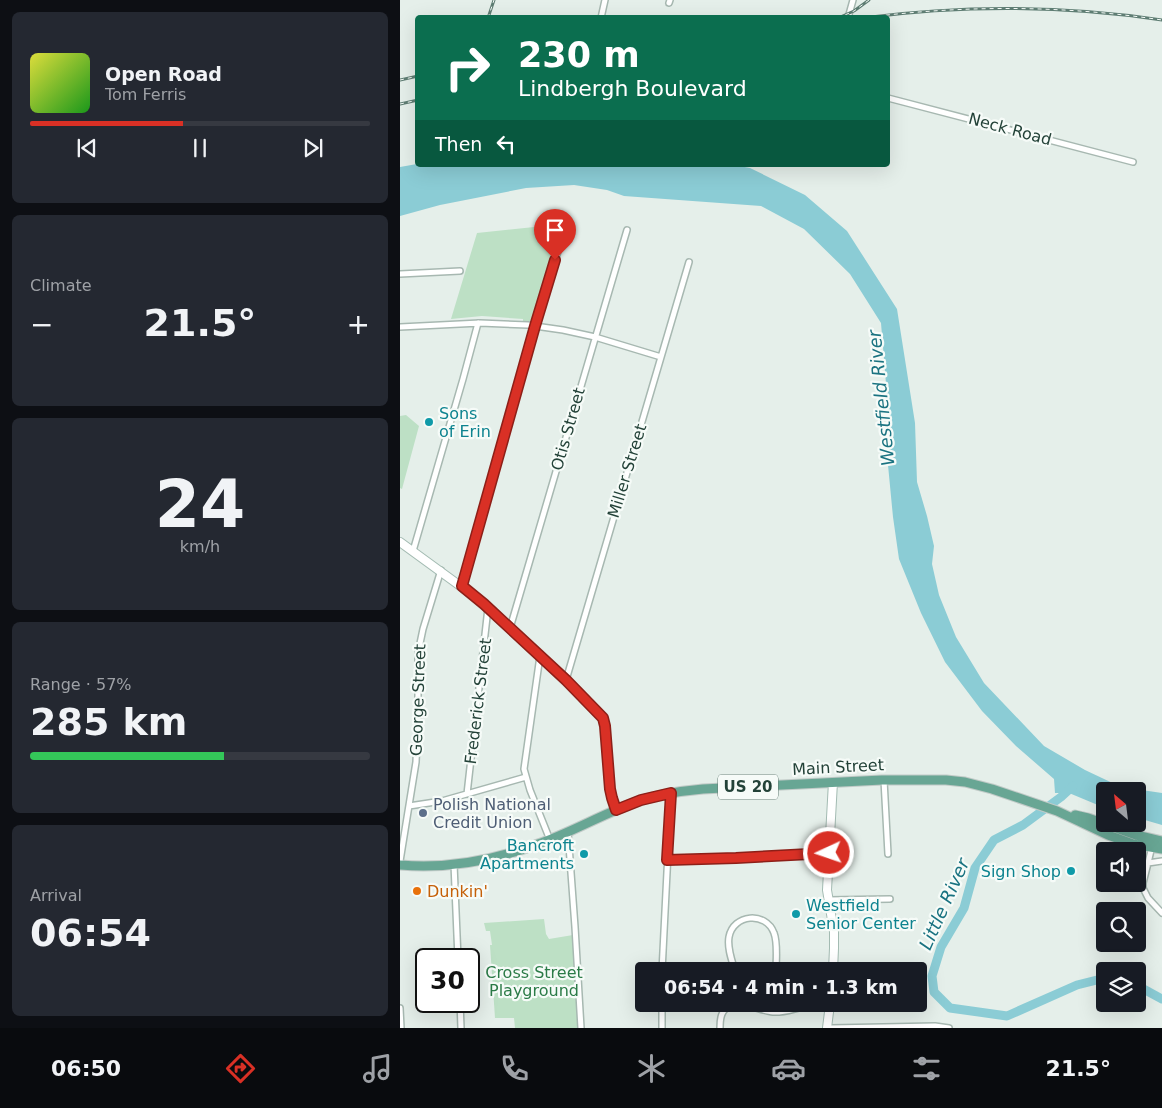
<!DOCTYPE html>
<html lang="en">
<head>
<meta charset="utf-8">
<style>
  :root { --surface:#171b24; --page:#242831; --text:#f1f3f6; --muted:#9ea1a6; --line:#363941; --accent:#d93025 }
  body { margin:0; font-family:"DejaVu Sans",sans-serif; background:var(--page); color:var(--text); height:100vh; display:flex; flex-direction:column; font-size:19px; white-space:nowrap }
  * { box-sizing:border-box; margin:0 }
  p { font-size:16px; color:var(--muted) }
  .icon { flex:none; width:28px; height:28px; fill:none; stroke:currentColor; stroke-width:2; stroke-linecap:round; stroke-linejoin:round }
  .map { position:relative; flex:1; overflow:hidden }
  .drawer { display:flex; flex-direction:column; gap:12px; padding:12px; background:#0d0f14; width:400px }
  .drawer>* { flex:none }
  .top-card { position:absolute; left:15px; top:15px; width:475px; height:152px; border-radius:5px; box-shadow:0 5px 20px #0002; background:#0b6e4f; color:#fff; overflow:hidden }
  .needle { width:32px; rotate:332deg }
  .controls { position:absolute; left:696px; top:782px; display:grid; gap:10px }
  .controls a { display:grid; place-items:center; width:50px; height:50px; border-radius:5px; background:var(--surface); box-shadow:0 5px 20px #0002; font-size:25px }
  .speed { position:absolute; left:15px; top:948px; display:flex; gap:10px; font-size:25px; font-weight:700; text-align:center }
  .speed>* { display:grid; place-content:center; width:65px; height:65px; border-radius:50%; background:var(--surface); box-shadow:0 5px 20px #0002; line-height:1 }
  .speed .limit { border:2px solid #111; border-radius:8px; background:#fff; color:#111 }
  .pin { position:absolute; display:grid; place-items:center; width:42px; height:42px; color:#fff; margin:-51px -21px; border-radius:50% 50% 50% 0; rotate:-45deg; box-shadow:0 0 5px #0007 }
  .pin .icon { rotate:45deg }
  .me { position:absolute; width:55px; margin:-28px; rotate:267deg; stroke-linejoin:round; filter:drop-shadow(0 0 4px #0008) }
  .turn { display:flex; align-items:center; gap:18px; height:105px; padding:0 20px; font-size:22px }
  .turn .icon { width:65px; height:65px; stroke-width:2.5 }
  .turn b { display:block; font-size:35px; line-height:42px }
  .then { display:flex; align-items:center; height:48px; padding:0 20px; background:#0003; gap:10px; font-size:19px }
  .big { font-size:38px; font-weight:700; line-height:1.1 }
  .drawer .tile { flex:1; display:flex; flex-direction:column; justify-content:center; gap:8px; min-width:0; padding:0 18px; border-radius:8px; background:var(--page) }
  .drawer .dial { align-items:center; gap:0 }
  .dial b { font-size:65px; line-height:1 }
  .song { display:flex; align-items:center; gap:15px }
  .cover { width:60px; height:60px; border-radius:8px; background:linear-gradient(135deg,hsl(60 70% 55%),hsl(120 70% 35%)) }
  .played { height:5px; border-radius:2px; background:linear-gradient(90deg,var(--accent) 45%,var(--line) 45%) }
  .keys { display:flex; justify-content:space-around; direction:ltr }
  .heat { display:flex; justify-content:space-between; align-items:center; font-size:28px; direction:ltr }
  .charge { height:8px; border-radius:4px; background:linear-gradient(90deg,#34c759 57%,var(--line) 0) }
  .trip { position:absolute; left:235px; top:962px; width:292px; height:50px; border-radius:5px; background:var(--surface); box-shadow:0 5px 20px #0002; font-weight:700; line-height:50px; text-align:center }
  .dock { display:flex; height:80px; justify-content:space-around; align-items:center; background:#090b0e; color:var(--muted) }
  .dock .icon { width:35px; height:35px }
  .dock .active { color:var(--accent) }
  .dock b { font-size:22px; color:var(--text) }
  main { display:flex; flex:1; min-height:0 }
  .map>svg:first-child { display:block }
</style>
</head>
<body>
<main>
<section class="drawer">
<div class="tile">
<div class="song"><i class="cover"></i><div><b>Open Road</b><p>Tom Ferris</p></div></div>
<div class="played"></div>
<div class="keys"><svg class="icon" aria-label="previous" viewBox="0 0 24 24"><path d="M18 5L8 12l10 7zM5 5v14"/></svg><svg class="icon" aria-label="pause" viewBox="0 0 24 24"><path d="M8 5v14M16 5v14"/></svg><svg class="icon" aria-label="next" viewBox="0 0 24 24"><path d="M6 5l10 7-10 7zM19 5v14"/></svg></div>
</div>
<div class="tile"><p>Climate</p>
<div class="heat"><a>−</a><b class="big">21.5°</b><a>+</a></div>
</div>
<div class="tile dial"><b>24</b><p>km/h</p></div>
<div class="tile"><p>Range · 57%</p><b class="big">285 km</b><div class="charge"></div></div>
<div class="tile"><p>Arrival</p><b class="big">06:54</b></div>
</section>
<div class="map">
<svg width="762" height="1028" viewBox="0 0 762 1028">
  <rect width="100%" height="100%" fill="#e5efea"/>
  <path fill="#bde0c5" d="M153,225L152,227C153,233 154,236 159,240L135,318L128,322L123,321V319L82,316L51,319L77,233Z
    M6,415L19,426L2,489L0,488V416Z
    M144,919L146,934L149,939L173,935L178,1028H115L114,1018H95L90,945H92L90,931H86L84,923Z"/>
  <path fill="#8bccd5" d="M17,164L18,165H334L350,168L405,195L447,231L497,309L515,423L517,482L527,516L534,546L532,564L539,595L556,637L584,683L644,746L685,770L721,787L762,793V825L738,818V791H705V808L669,793H655L654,779L616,746L582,711L545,662L521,613L499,559L493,517L488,465L486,384L481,323L450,274L404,229L361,206L224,196L207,190L174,185L126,188L40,205L0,216V167Z"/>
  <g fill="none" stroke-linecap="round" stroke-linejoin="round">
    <path stroke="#8bccd5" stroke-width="9" d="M673,786L661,797L623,825L594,840L575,868L564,908L541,947L532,976L534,992L550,1008L607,1016L677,985L705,978
      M738,986L762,999"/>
    <defs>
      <path id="street" d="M269,3L270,0
        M201,18L205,0
        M448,18L453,0
        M488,98L733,162
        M0,274L60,271
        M0,327L80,323L128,325L163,330L195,337L261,357
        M13,551L63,379L78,323
        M62,586L135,326L160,245V231
        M110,628L227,230
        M140,656L124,769L130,790L150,840
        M166,680L289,262
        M484,780L488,854
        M67,794L88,608
        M9,806L42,801L126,777
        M168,832L175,927L181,1028
        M752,846L748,863L743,883V888L748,898L762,913
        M267,860L336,858L429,853
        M0,861L16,762L18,709V653L23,629L41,570
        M748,863L762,861
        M54,864L58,959
        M429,900L490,899
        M262,971L271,793
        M335,971C332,961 327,948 329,937C333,914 366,911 374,933C378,943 376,960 376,971
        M60,1001L61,1028
        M0,1008L1,1028
        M262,1028V1004
        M320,1028C320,1018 321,1010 331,1005C342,1001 361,1011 373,1012C383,1013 393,1009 403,1007C412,1004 421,1005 430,1005
        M430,1028L535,1026L549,1028"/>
      <path id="secondary" d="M0,542L74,596L166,680L201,715L203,720L205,726L210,789L212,798L216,810
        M433,971L434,948V932L427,890L433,782
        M427,1028L430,1004"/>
      <path id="primary" d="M675,815L688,818L736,835L762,841
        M0,865C46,869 95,860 138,844C173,832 204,813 239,801C260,794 281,791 303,789L482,780H546L565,782L592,789L657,811L708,835L733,844L762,849"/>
    </defs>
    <use href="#street" stroke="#a7b8b1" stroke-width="8"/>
    <use href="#secondary" stroke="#a3bbb2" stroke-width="10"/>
    <use href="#primary" stroke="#c1cac7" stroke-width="11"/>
    <use href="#street" stroke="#fff" stroke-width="5"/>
    <use href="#secondary" stroke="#fff" stroke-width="8"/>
    <use href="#primary" stroke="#68a694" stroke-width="9"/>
    <defs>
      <path id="rail" d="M88,18L94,0
        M438,18L454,11L469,0
        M462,18C562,5 662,5 762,20
        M0,80L18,76
        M0,104L18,100"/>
    </defs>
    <use href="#rail" stroke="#5e7d73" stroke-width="3"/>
    <use href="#rail" stroke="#f6fbf8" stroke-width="1" stroke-dasharray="4" stroke-linecap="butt"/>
  </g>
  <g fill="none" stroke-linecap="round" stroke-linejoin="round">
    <defs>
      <path id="route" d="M155,260L135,326L62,586L84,604L166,680L203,718L205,726L210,789L212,798L216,810L241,800L271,793L267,860L336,858L429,853"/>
    </defs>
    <use href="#route" stroke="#8d1f18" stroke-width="12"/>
    <use href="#route" stroke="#d93025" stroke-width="9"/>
  </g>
  <g fill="#0f9aa8" stroke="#f6fbf8" stroke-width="2">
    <circle cx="29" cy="422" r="5"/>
    <circle cx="184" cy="854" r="5"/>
    <circle cx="671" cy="871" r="5"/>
    <circle cx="396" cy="914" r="5"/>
  </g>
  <circle fill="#5c6f8a" stroke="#f6fbf8" stroke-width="2" cx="23" cy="813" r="5"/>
  <circle fill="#e8710a" stroke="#f6fbf8" stroke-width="2" cx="17" cy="891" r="5"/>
  <g text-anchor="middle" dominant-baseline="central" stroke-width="4.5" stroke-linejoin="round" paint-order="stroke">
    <rect fill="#f6fbf8" stroke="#627a72" stroke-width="1" x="318" y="774.5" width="60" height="25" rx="4"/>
    <g font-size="15" font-weight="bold" fill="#234238">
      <text x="348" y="787">US 20</text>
    </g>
    <g font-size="16" fill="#234238" stroke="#f6fbf8">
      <text transform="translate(610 129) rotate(15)">Neck Road</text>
      <text transform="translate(168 429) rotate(-74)">Otis Street</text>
      <text transform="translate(227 471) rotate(-73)">Miller Street</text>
      <text transform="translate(18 700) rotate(-88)">George Street</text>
      <text transform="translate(78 701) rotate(-83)">Frederick Street</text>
      <text transform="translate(438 767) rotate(-3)">Main Street</text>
    </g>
    <g font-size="16" fill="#0d838f" stroke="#f6fbf8" text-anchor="start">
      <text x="39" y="413">Sons<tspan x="39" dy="18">of Erin</tspan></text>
      <text x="174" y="845" text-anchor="end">Bancroft<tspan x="174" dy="18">Apartments</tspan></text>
      <text x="661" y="871" text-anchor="end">Sign Shop</text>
      <text x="406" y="905">Westfield<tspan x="406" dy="18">Senior Center</tspan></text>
    </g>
    <g font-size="16" fill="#4e5e75" stroke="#f6fbf8" text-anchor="start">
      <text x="33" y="804">Polish National<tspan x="33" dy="18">Credit Union</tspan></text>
    </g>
    <g font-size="16" fill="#c56008" stroke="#f6fbf8" text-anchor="start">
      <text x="27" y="891">Dunkin'</text>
    </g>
    <g font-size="16" fill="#2b7b47" stroke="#f6fbf8">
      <text x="134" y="972">Cross Street<tspan x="134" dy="18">Playground</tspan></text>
    </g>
    <g font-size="18" font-style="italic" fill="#1a7381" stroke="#f6fbf8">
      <text transform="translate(481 398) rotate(-96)">Westfield River</text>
      <text transform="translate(544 904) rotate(-66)">Little River</text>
    </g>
  </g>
</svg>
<div class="controls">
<a><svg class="needle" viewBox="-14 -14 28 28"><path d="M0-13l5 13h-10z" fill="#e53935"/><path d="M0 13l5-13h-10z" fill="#9ea1a6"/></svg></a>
<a><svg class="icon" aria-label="sound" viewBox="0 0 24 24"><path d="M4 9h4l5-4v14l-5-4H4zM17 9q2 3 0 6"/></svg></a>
<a><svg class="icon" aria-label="search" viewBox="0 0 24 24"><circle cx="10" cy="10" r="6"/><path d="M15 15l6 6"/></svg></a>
<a><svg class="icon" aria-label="layers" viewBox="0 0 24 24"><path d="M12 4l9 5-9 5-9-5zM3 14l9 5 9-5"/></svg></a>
</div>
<div class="speed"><div class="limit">30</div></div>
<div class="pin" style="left:155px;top:260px;background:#d93025"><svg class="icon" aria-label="arrive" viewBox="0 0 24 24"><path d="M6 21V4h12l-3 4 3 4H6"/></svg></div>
<svg class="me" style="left:429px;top:853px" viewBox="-20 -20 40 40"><circle r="17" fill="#d93025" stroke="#fff" stroke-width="3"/><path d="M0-11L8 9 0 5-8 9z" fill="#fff"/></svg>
<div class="trip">06:54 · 4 min · 1.3 km</div>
<div class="top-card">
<div class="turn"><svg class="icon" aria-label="right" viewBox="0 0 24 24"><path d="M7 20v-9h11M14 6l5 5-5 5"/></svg><div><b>230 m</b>Lindbergh Boulevard</div></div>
<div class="then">Then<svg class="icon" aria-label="left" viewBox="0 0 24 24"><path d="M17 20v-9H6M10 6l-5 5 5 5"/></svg></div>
</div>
</div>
</main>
<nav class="dock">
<b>06:50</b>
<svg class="icon active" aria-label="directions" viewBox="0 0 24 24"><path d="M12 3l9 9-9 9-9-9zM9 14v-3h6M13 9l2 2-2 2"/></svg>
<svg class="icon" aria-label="music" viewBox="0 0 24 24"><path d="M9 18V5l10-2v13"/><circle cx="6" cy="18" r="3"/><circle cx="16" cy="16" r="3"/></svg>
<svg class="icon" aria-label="phone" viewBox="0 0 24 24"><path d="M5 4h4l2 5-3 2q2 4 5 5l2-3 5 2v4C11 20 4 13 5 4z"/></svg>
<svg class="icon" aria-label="climate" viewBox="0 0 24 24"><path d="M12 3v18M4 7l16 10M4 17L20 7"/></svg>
<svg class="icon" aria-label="car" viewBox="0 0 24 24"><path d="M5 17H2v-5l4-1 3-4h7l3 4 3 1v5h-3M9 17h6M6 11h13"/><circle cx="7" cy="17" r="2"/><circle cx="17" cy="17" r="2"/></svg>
<svg class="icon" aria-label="filters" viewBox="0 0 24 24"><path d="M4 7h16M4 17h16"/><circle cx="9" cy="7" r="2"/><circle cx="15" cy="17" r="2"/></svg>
<b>21.5°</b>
</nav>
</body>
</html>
